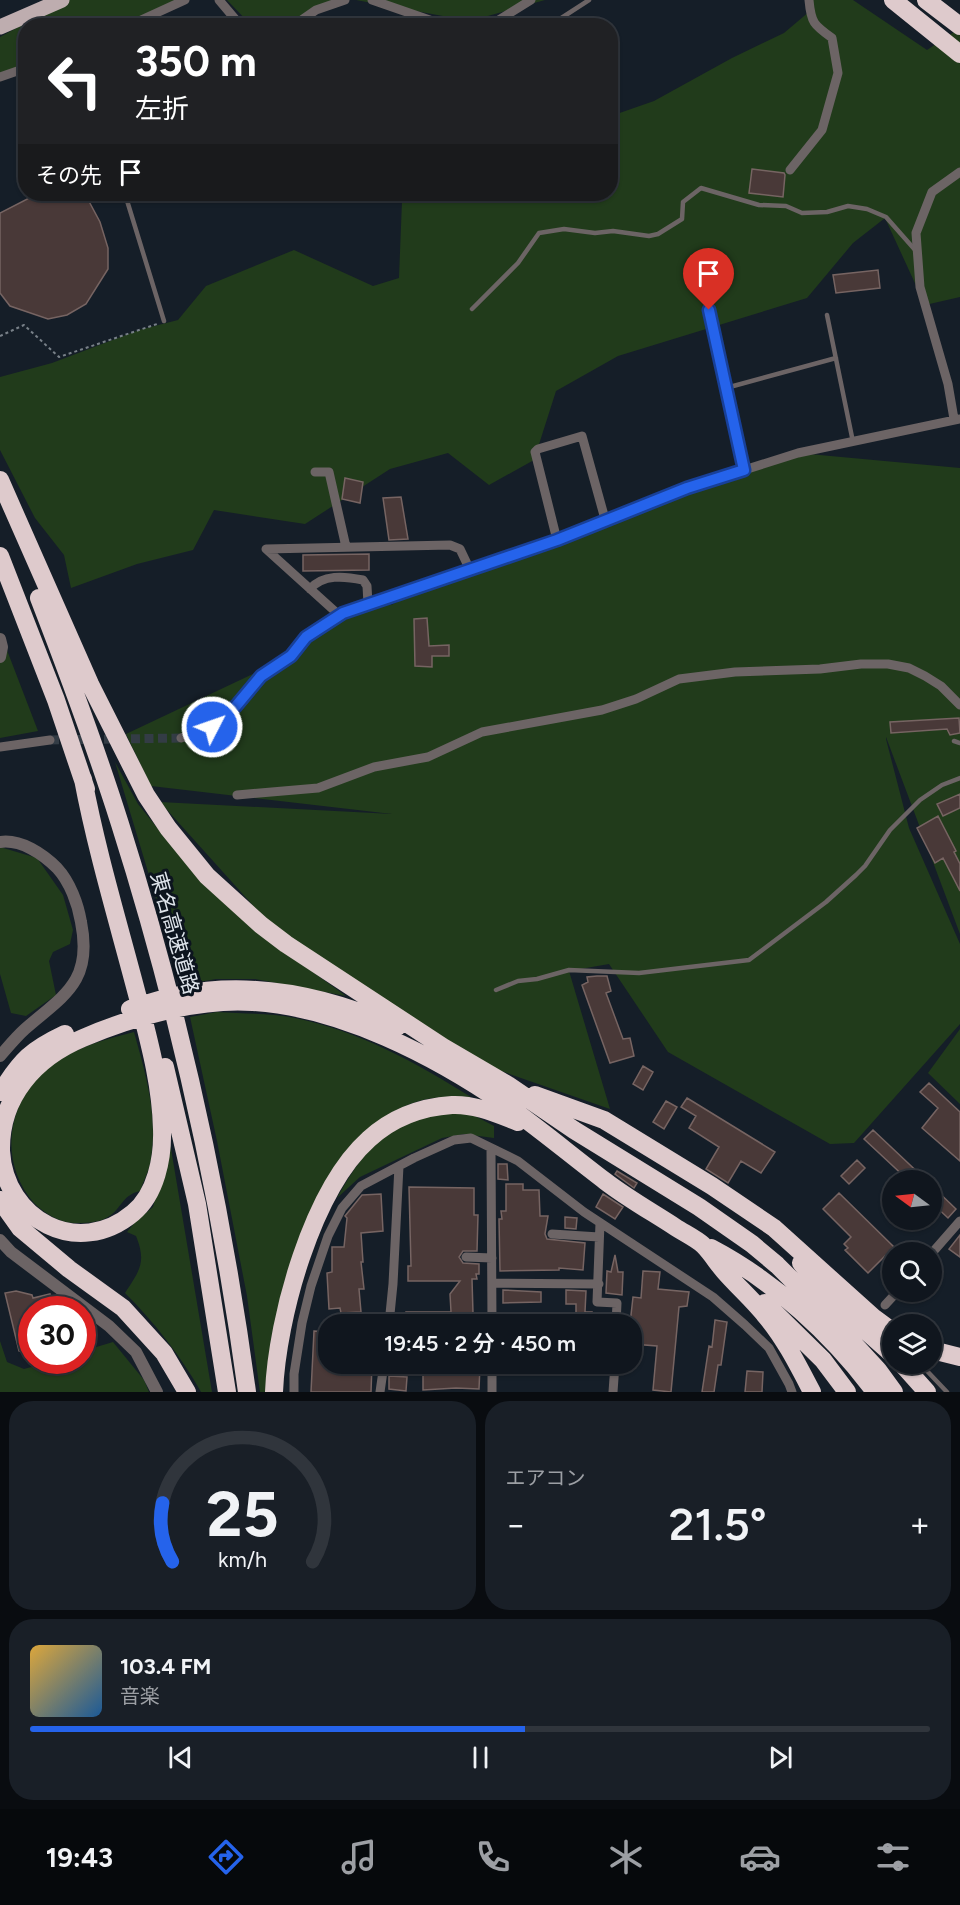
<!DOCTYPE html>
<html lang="ja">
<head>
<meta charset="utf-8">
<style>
  :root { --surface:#10161e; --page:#191f27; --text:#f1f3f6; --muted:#9c9fa4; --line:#30353c; --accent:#2563eb }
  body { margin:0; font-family:Figtree,"Noto Sans JP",sans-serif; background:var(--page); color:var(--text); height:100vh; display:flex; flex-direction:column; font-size:22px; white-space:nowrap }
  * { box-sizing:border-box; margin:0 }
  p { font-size:20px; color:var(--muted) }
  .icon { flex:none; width:33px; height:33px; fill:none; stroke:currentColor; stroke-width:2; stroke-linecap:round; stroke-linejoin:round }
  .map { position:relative; height:1392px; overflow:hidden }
  .sheet { display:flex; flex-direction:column; gap:9px; padding:9px; background:#090c10; flex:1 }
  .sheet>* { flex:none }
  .banner { position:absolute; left:18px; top:18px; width:600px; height:183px; border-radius:24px; box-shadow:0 2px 4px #0004,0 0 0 2px var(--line); background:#202124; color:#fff; overflow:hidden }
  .needle { width:39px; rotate:285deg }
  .controls { position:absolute; left:882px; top:1170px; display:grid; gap:12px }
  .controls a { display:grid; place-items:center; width:60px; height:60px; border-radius:50%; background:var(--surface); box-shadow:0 2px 4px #0004,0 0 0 2px var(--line); font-size:30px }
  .speed { position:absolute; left:18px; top:1296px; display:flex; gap:12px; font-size:30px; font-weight:700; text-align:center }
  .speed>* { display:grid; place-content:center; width:78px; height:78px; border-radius:50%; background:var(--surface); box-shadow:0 2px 4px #0004,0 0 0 2px var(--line); line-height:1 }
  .speed .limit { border:9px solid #d22; background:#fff; color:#111 }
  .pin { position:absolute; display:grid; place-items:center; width:51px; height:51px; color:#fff; margin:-62px -26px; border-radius:50% 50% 50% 0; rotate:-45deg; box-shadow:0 0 6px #0007 }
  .pin .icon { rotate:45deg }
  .me { position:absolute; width:66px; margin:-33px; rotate:49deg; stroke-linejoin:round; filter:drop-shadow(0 0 4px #0008) }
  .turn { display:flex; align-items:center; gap:21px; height:126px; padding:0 18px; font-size:27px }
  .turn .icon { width:78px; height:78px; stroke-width:2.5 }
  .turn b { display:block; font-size:42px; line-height:51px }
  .then { display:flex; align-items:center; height:57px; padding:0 18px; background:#0003; gap:12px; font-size:22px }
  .big { font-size:45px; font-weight:600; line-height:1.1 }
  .sheet .card { flex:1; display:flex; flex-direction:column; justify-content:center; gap:9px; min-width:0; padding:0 21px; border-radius:24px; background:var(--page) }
  .sheet .dial { align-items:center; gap:0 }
  .dial svg { height:156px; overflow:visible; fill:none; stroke:var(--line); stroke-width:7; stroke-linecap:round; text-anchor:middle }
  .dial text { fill:var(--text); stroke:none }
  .song { display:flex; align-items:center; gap:18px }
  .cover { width:72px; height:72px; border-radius:9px; background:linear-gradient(135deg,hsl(40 70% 55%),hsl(210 70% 35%)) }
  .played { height:6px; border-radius:3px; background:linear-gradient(90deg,var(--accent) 55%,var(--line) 55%) }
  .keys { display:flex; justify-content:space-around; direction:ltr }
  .heat { display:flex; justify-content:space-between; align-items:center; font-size:33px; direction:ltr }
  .sheet .tiles { flex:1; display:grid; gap:9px; grid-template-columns:1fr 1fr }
  .card:last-child { grid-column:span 2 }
  .trip { position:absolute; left:318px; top:1314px; width:324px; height:60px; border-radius:24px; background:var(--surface); box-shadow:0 2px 4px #0004,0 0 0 2px var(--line); font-weight:600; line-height:60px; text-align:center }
  .dock { display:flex; height:96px; justify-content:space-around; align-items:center; background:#06090c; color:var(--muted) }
  .dock .icon { width:42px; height:42px }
  .dock .active { color:var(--accent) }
  .dock b { font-size:27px; color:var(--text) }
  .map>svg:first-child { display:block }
</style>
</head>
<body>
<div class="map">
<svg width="960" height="1392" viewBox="0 0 960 1392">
  <rect width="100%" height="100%" fill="#151e28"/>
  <path fill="#213b1b" d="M68,0H177L124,25L26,26L25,65L0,73V37Z
    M227,0H340L288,26L251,25Z
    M356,0H545L470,21Z
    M808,0H853L927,50L960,28V297L925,305L885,218L853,243L807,298L618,356L556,391L534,460L489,485L448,453L390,469L305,524L214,510L193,550L137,564L71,588L64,555L35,518L0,450V377L52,363L139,330L178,320L206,286L294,250L373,286L399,278L402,201L428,194H610L611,116L654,101L732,58L784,33L810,11Z
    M798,453L960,468V934L886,737V739L909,828L960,944V1024L854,1143L830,1144L668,1052L609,964L569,971L610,1109L461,1057L268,922L160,802L392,814L151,786L126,734L291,656C322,620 345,614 388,598L391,605L450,576L557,540Z
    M0,632L38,731L0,738Z
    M115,762L138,804L196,876L256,931L346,996L255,979H216L182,985Z
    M0,847L37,858L63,895L73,930L70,944L53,952L49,961L56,995L26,1016L11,1013L0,974Z
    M217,1012C243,1014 270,1013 295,1018C359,1031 417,1063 471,1097C439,1096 420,1097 391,1113L300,1239L285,1280L271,1339L266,1392H260L247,1296L217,1141L190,1017Z
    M960,1029V1104L928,1073Z
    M134,1032C146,1075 159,1119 150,1164C148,1173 143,1182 140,1191C121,1195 121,1211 106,1218C97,1223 83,1223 74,1223C60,1223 44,1213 34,1203C2,1166 5,1115 36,1079C61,1051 99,1041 134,1032Z
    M453,1112L475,1116L494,1126V1138L464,1134L442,1138L360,1177L337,1198C355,1166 376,1133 412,1119C425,1115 440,1114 453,1112Z
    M170,1143L212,1392H201C181,1356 154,1322 125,1293C139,1271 147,1263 136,1236L127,1232L136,1221L153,1207Z
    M0,1341L7,1362L24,1369L53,1361L82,1360L83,1351L113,1342L144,1380L149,1392H0Z"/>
  <path fill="#493938" stroke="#766462" stroke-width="1.5" d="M752,169L784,173L785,175L783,197L749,193Z
    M37,194H85L100,222L108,248V269L86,304L67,315L48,319L10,306L0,293V213Z
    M878,270L880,288L836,293L833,275Z
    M345,478L363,482L360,503L342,499Z
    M401,497L408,539L389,540L383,498Z
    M369,554V570L303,571V555Z
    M427,618L429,646L449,645V656H432V667L415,666L414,619Z
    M959,718L960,733L950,735L947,729L891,733L890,722Z
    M960,794V808L943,816L937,804Z
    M938,816L956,851L954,852L960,864V891L943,858L935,863L917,828Z
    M597,976H607L611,991L606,993L623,1039L630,1038L634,1056L610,1063L582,985L588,982L587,977Z
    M643,1066L653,1072L643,1090L633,1084Z
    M929,1083L960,1112V1161L922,1128L938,1108L920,1092Z
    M687,1098L775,1152L761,1173L741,1161L728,1183L706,1169L719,1147L689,1128L696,1116L681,1107Z
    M666,1101L677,1107L664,1129L653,1122Z
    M873,1130L926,1180H908L864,1139Z
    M857,1160L865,1168L849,1184L841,1176Z
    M498,1164H507L508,1180L498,1179Z
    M617,1171L637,1183L634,1188L615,1174Z
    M506,1184H523V1190H539L540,1216H548L545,1234L547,1239L585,1243L583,1270L559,1268V1270L500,1271L499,1219H502L501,1211H506Z
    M932,1186L956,1209L948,1218L932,1203Z
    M409,1187L474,1188V1215H478L477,1251H463L459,1257L463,1263L479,1264V1274H476L477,1279H472L473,1313H454V1324H406V1312H451L450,1294L460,1281H408V1266H411Z
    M839,1193L894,1247L868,1273L845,1250L848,1248L844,1244L851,1237L823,1209Z
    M381,1194L383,1231L361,1233L363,1262H361L364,1289H359L361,1312L341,1313L340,1308L329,1309L327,1273L332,1272V1247H344L347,1218L345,1216L362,1195Z
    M603,1194L623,1207L615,1219L596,1207Z
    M565,1217L577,1218L576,1229L565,1228Z
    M960,1235V1257L949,1249Z
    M615,1255L618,1272H623L622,1295L606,1293L607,1271L611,1272Z
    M643,1271L660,1272L658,1289L689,1292L687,1306L679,1307L671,1392L653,1390L657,1346L632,1344L630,1324L633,1297L641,1298Z
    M503,1290L541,1292V1302L503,1303Z
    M566,1290L586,1291L585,1312H592L591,1324H576V1304H566Z
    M16,1291L32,1295L33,1298L50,1294L51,1298H55L69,1310H32V1356L19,1351L5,1293Z
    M715,1320L727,1322L721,1365H718L714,1392H702L709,1346L712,1347Z
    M314,1331L328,1332V1364H372L371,1392H311Z
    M423,1364H462V1367L480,1366L479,1389L456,1388L423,1390Z
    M747,1371L763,1372L762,1392H745Z
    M389,1376L407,1377L406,1391L389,1389Z"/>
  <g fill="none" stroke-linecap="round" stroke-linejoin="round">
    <path stroke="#333c45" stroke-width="9" stroke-dasharray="9 4.5" stroke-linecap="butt" d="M50,740L181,738"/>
    <path stroke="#788088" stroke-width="2" stroke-dasharray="3 3" stroke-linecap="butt" d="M0,336L24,325L59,357L157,324"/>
    <path stroke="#6c6465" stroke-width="4.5" d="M549,26L589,0
      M125,194L164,321
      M472,309L518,263L539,233L564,229L595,233L613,231L649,236L658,234L682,219L683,202L701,188L759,205L786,206L802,213L827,212L848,206L867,209L886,217L916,251
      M709,310L744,470
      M827,315L853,442
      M726,388L836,358
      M954,741L960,743
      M496,990L518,981L537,979L569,970L639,973L749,960L826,902L856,875L865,866L890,830L920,800L942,785L960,778
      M916,1364L928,1372L947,1392"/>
    <path stroke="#6c6465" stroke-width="9" d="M219,0L241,26
      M372,0L447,26
      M128,26L185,0
      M293,26L316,10L345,0
      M489,26L531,0
      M0,77L26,68
      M790,170L822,130L838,73L832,38C814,25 811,23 809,0
      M954,419L948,384L920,287L916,233L932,192L960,172
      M315,472H329L346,547
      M557,540L535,452L538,449L582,436L605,519
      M310,589C323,574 344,576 363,580L367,586L368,604
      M339,615L266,549L450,545L460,549L470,570
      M181,738L212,727L236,706L261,676L291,656L306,637L343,613L557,540L687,488L798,453L960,419
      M0,747L50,740
      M237,795L318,788L374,767L428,757L482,732L602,710L636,699L679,679L735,672L820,669L861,664H888L909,668L925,676L941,686L960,705
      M491,1150L492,1324
      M600,1223L597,1302L617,1303L616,1324
      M552,1234L599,1237
      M932,1253L960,1221
      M466,1257L492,1258
      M492,1283L599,1284
      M885,1305L897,1292
      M389,1324L393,1284L399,1166
      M294,1392V1374L302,1323L311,1286L328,1236L342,1208L361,1186L414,1158L454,1140L471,1138L518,1161L584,1212L713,1297L745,1325L769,1348L789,1384L792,1392
      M380,1392L384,1364
      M492,1392V1364
      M613,1392L615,1364"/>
    <path stroke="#6c6465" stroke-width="12" d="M0,639L2,647L0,657
      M0,842C21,839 43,854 57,868C70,882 78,904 81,922C93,982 64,995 25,1029C16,1037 8,1047 0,1056
      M0,1240L11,1252L109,1326L136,1352L157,1392"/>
    <path stroke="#beadaf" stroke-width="15" d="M0,27L62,0"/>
    <path stroke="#decacc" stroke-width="18" d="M893,0L960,54
      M926,0L960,26
      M0,480L90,684L146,795L168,828L207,876L261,925L286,944L443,1047L508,1085L574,1130L699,1207L752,1244L777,1265L831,1319L878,1370L894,1392
      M0,556L56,700L86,789
      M39,598C68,673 96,748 120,824C179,1010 221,1200 247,1392
      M83,779C97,853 119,925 138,998C149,1041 161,1084 162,1129C163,1158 156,1194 133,1213C78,1259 5,1220 1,1151C0,1097 35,1058 83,1038C131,1017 200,998 253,1002C340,1007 435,1056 506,1105C540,1129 572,1156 605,1181C627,1198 652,1212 675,1227C684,1233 695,1238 703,1245C711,1253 717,1263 724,1271C737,1286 752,1299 764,1314C784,1337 798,1365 812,1392
      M130,1009C146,1004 162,998 179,995C253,980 329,997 397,1027
      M165,1067L197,1204L227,1392
      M1,1092C21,1060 31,1050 65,1034
      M535,1095L604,1120L712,1186L774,1228L873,1317L892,1331
      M0,1200L20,1228L69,1269L123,1308L164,1353L187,1392
      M711,1248C774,1281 833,1335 875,1392
      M801,1263L838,1306L892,1354
      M765,1303L823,1360L847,1392
      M932,1350L960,1357
      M902,1364L927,1392
      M274,1392C277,1318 312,1190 369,1139C392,1118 421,1107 452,1105C475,1104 497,1114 518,1122"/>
  </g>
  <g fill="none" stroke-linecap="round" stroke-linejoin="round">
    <defs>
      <path id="route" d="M212,727L236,706L261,676L291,656L306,637L343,613L557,540L687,488L744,470L709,310"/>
    </defs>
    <use href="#route" stroke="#184099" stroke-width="15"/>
    <use href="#route" stroke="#2563eb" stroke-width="10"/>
  </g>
  <g text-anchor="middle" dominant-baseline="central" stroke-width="6" stroke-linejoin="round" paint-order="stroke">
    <g font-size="21" fill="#dfe5ec" stroke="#0c141e">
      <text transform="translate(175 933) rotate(74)">東名高速道路</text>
    </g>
  </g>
</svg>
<div class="controls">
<a><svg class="needle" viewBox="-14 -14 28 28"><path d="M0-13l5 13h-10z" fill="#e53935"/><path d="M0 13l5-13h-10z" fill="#9c9fa4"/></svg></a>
<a><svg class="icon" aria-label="search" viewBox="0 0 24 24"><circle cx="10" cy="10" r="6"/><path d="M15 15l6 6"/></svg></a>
<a><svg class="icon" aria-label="layers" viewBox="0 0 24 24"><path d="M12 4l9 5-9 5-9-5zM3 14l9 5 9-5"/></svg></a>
</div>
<div class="speed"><div class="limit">30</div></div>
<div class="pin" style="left:709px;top:310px;background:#d93025"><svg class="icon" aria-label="arrive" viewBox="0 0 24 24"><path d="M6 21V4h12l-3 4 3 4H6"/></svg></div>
<svg class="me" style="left:212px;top:727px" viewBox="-20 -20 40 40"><circle r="17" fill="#2563eb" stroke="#fff" stroke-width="3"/><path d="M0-11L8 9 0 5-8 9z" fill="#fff"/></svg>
<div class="trip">19:45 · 2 分 · 450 m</div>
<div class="banner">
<div class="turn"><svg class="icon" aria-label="left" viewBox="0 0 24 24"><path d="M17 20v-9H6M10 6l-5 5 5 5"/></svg><div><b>350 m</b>左折</div></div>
<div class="then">その先<svg class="icon" aria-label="arrive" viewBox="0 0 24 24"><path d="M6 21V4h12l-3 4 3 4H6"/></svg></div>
</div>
</div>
<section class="sheet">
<div class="tiles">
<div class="card dial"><svg viewBox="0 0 100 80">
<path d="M14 69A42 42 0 1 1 86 69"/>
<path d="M14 69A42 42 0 0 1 9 39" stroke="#2563eb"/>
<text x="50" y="56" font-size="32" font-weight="700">25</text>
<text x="50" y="72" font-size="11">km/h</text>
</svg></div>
<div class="card"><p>エアコン</p>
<div class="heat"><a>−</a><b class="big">21.5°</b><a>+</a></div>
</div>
<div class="card">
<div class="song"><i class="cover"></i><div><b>103.4 FM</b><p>音楽</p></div></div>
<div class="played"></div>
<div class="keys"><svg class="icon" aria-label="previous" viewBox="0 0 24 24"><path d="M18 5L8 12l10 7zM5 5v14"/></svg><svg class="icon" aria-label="pause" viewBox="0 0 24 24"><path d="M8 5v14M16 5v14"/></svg><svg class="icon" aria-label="next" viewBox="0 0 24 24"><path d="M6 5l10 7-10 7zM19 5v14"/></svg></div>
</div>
</div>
</section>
<nav class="dock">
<b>19:43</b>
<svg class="icon active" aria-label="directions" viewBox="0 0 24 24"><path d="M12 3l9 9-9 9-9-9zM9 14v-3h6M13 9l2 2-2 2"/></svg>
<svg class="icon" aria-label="music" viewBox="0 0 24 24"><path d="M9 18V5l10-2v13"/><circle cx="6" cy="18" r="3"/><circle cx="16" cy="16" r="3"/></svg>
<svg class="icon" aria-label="phone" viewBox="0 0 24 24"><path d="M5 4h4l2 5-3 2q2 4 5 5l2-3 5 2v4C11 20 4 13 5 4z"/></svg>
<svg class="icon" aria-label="climate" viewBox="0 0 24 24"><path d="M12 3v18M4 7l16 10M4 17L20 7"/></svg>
<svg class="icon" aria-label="car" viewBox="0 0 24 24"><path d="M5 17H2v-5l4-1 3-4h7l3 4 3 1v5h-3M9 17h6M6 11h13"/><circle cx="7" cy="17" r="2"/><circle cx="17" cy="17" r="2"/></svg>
<svg class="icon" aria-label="filters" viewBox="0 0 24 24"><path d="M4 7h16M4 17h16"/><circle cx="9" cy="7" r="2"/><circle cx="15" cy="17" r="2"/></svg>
</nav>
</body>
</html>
